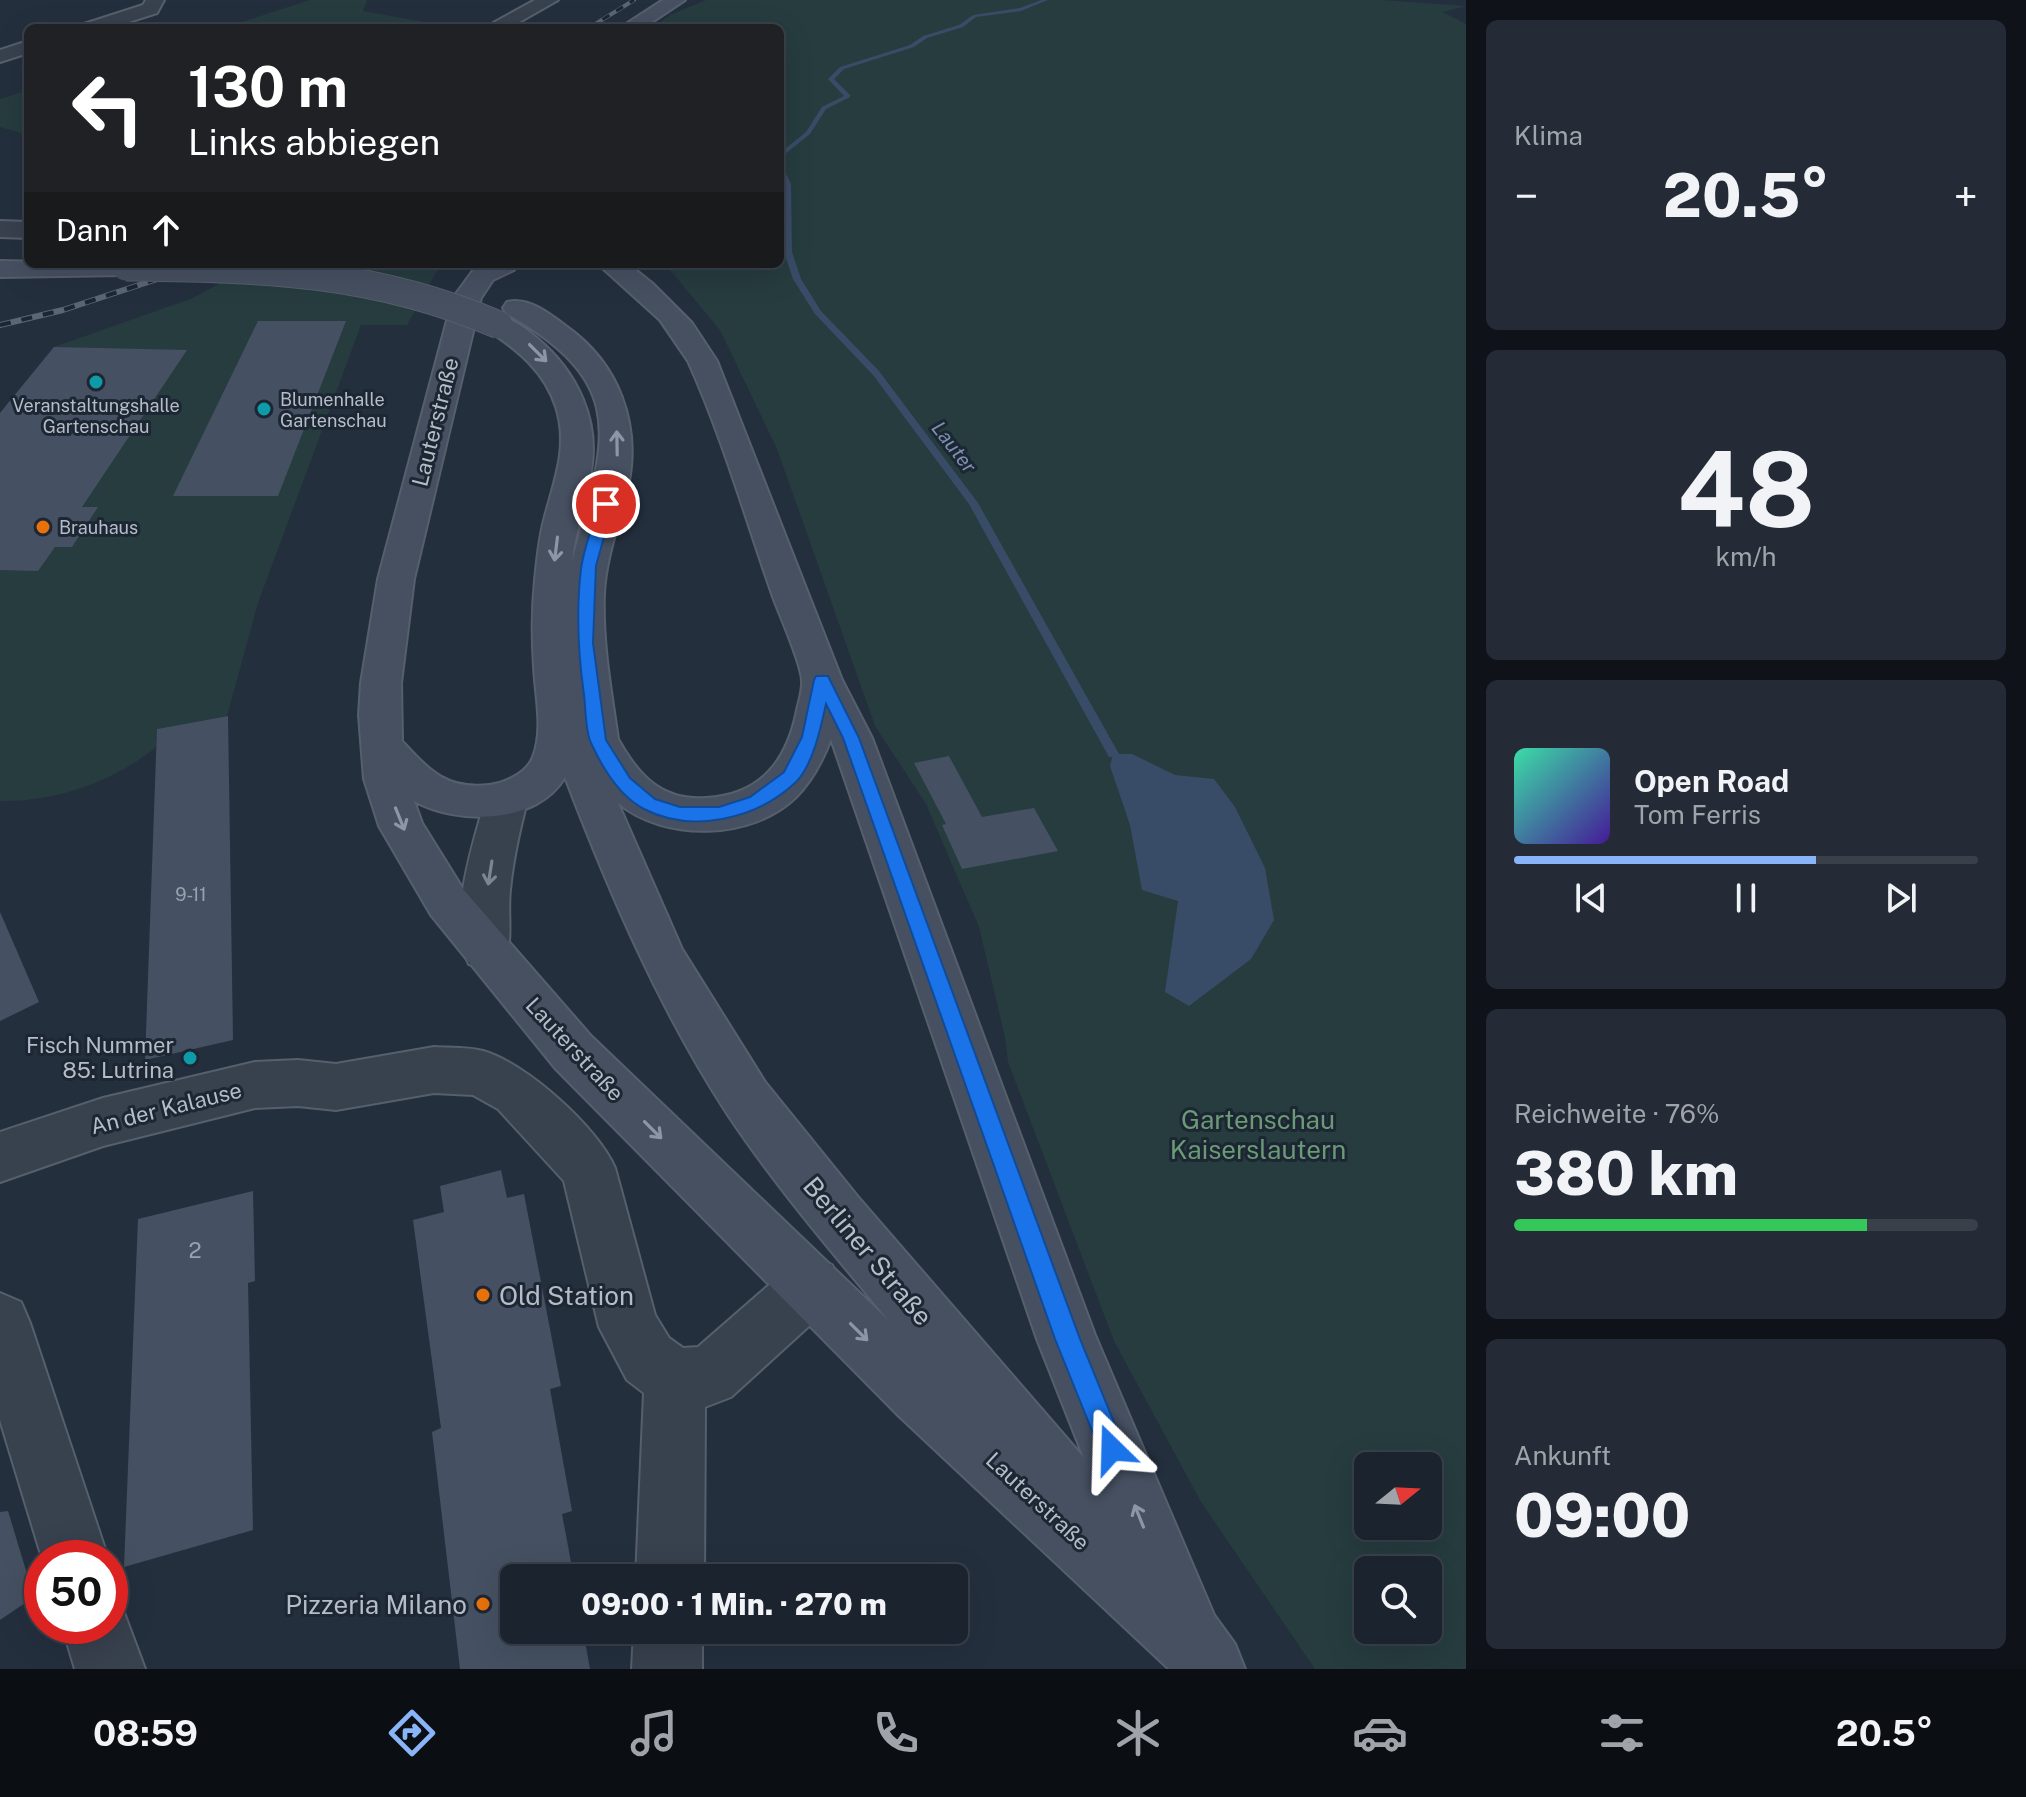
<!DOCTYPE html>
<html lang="de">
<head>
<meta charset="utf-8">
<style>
  :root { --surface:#1b232e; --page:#242b36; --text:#f1f3f6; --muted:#a0a4aa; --line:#39404a; --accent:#8ab4f8 }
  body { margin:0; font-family:"Public Sans",sans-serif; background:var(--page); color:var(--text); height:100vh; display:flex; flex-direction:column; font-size:30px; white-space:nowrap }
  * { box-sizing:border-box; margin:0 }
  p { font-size:26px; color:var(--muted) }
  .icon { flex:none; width:44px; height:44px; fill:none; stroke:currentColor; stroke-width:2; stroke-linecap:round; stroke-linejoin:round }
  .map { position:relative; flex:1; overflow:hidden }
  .drawer { display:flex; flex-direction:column; gap:20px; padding:20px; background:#0f1319; width:560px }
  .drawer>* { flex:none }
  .top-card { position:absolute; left:24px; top:24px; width:760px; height:244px; border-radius:12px; box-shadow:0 8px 32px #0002,0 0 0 2px var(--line); background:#202124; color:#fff; overflow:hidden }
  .needle { width:52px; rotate:72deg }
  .controls { position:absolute; left:1354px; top:1452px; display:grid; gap:16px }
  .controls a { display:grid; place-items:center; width:88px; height:88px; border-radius:12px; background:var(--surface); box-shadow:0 8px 32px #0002,0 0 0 2px var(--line); font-size:40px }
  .speed { position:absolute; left:24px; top:1540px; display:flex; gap:16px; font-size:40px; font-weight:700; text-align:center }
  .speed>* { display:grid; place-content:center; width:104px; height:104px; border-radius:50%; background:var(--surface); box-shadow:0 8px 32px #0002,0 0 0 2px var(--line); line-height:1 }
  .speed .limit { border:12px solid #d22; background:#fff; color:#111 }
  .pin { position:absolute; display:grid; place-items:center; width:68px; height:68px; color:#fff; margin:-34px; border:4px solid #fff; border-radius:50%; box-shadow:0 2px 8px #0007 }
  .me { position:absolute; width:88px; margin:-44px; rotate:338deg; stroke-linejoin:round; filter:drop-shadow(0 0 6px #0008) }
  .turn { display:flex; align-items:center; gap:28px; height:168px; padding:0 32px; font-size:36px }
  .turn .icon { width:104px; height:104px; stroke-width:2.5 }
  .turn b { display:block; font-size:56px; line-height:68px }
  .then { display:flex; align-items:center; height:76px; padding:0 32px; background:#0003; gap:16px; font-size:30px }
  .big { font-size:60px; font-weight:800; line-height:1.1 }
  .drawer .card { flex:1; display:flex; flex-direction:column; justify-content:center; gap:12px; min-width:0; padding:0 28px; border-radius:12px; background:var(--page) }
  .drawer .dial { align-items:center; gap:0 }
  .dial b { font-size:104px; line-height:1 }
  .song { display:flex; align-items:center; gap:24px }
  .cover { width:96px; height:96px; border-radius:12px; background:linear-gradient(135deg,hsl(160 70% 55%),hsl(260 70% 35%)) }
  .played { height:8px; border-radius:4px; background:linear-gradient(90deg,var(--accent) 65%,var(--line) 65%) }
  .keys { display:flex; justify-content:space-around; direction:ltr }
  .heat { display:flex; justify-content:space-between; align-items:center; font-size:44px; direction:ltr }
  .charge { height:12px; border-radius:6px; background:linear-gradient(90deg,#34c759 76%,var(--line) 0) }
  .trip { position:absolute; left:500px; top:1564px; width:468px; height:80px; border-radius:12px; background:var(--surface); box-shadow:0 8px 32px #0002,0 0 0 2px var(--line); font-weight:800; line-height:80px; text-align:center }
  .tab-bar { display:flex; height:128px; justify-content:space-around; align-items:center; background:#0b0e12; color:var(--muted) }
  .tab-bar .icon { width:56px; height:56px }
  .tab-bar .active { color:var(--accent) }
  .tab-bar b { font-size:36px; color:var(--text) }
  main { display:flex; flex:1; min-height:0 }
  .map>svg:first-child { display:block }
</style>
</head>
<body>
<main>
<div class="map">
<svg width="1466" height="1669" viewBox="0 0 1466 1669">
  <rect width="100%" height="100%" fill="#242f3e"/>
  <path fill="#263c3f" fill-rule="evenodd" d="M310,0H367L363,11L425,22L418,25L430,28H223Z
    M706,0H1381L1466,6L1442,12L1466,24V1669H1315L1201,1502L1114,1341L1008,1062L1005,1037L979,927L926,804L875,726L777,449L720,330L665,264H780V28H653L670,15ZM1368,1466H1428V1526H1368ZM1368,1570H1428V1630H1368Z
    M28,90V135L0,127V99Z
    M255,264H444L435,274L407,325H361L258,603L227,716L157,729L156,747C114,782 55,802 0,801V413L54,347L193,298Z"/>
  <path fill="#394c67" d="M1113,754H1132L1175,775L1214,779L1235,807L1265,868L1274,920L1251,959L1189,1006L1165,992L1178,901L1142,890L1130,825L1110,766Z"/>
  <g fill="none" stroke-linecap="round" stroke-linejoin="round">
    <path fill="#394c67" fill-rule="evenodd" d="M1041,0H1048L1021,11L976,17L963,27L927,38L914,47L844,69L834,79L850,95V97L826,109L810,134L780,158V153L806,132L822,107L844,96L828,79L840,67L910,45L923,36L959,25L973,15L1020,8Z
      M780,166L783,168L791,184L792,252L801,279L821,311L879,371L978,503L1119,754L1117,757H1109L969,504L873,375L815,314L793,279L784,252L785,184L780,174Z"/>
  </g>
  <path fill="#455162" d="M258,321H346L278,496H173Z
    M54,347L187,350L82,507H98L72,547H55L38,571L0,570V413Z
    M228,716L233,1040L145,1060L157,729Z
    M949,756L982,817L1034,808L1058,851L962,869L942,825L946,824L914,763Z
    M0,912L39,1002L0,1021Z
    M501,1170L507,1198L524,1194L561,1386L550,1389L572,1511L562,1514L574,1578H514V1630H583L590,1669H460L432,1432L441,1428L413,1220L444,1212L440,1186Z
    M253,1191L255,1281L248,1283L253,1530L124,1567L138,1219Z
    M8,1511L34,1597L0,1620V1512Z"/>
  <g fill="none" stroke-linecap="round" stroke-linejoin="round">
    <defs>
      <path id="street" d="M146,0H164L157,13L110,28H81L84,24L143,5Z
        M535,0H558L509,28H484Z
        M28,41V53L0,62V50Z
        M0,221L28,222V238L0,237Z
        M507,782L522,787L528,798C520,828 513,859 510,890C507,915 514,942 503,964L486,969L469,964C447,921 473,843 486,798L492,787Z
        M434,1047C450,1048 468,1047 483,1051C526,1063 598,1128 615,1168L655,1315L669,1338L683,1348L698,1347L792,1265L812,1256L832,1265L841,1285L832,1305L731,1397L705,1407L704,1578H636L644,1393L627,1380L599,1327L564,1181L498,1109L473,1095L434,1093L336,1110L298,1106L255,1108L103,1146L0,1182V1132L103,1098L255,1062L298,1060L336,1064Z
        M0,1293L21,1302L30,1323L108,1558H42L0,1420Z
        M110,1598L120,1602L145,1669H75L62,1626H110Z
        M634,1630H702V1669H632Z"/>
      <path id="secondary" d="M663,0H685L643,28H620Z
        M0,261L137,264L139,267L135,273L126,275L0,277Z
        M484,264H518L514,270L493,280L481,298L414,579L401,683L402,741C429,770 446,790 489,785C505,783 527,773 533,757C544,729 535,694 534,666C532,637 532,609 535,580C537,560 539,539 544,520C554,481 569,447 556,407C545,372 518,350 489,331L485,325L489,319C509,314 523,327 538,339C577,372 600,420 591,471C586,502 575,530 572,562C603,444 635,386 507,314L503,308L507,302C529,297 550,314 567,327C619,364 641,424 628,486C620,522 606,556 604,593C602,642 611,690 618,739C638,775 661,801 706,798C761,795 787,761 797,710C799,701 803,689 802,680C801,662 779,614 772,594C745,517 722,436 688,361L660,320L598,264H628L652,283L692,323L717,361L842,680L872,738L1095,1335L1214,1615L1235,1644L1245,1669H1169L899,1416L555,1068L431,915L379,826L364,779L359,715L361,683L378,579L453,298L475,268ZM831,739L1037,1339L1084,1458L858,1197L765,1082L682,949L618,803C665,842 752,840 796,797C812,781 823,760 831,739ZM565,777C610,894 659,1009 728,1115C776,1187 834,1254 889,1321L591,1036L463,889L422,823L414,801C457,825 537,825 565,777Z"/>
    </defs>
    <use href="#street" stroke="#565f6c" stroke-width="4"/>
    <use href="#secondary" stroke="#565f6c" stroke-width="4"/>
    <use href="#street" fill="#38414e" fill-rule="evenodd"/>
    <use href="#secondary" fill="#465061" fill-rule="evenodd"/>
    <defs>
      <path id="rail-far1" d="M589,28L634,0"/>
      <path id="rail" d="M0,325L63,310L203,264"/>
    </defs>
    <use href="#rail-far1" stroke="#5a6575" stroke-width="4"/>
    <use href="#rail" stroke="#5a6575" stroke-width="6"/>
    <use href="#rail-far1" stroke="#1d2633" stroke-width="3" stroke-dasharray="8" stroke-linecap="butt"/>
    <use href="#rail" stroke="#1d2633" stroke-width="4" stroke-dasharray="11" stroke-linecap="butt"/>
    <defs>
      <path id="secondary-bridge" d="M126,267C263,269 370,270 499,325"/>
    </defs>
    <use href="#secondary-bridge" stroke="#565f6c" stroke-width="29" stroke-linecap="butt"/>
    <use href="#secondary-bridge" stroke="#465061" stroke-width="27"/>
  </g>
  <defs><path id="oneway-shaft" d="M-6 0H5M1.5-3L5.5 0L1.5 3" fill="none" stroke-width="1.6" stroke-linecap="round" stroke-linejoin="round" transform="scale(2)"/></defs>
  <g stroke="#8e96a5">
    <use href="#oneway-shaft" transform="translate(538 353) rotate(45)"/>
    <use href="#oneway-shaft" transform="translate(617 443) rotate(-91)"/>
    <use href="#oneway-shaft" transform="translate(556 549) rotate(97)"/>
    <use href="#oneway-shaft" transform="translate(400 819) rotate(68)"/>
    <use href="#oneway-shaft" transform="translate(653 1130) rotate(45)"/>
    <use href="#oneway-shaft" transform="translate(859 1332) rotate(45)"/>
    <use href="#oneway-shaft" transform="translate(1139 1516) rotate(-112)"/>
  </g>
  <use stroke="#7c8592" href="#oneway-shaft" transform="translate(490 873) rotate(99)"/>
  <path fill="#1a73e8" stroke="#114b97" stroke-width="2" d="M606,500L613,504L596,566L593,643L606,740L630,778L655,799L680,807H719L750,797L784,772L802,737L814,680L816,676H828L859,738L1080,1339L1125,1449L1121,1458L1112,1462L1103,1458L1055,1339L843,738L826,704C821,727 813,765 796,782C757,819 692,834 644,809C619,796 602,767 591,743C585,730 586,710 584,695C578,653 576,611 581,569C584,547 593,525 599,504Z"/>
  <g fill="#0f9aa8" stroke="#1d2633" stroke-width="3">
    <circle cx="96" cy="382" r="8"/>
    <circle cx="264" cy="409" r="8"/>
    <circle cx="190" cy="1058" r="8"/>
  </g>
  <g fill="#e8710a" stroke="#1d2633" stroke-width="3">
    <circle cx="43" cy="527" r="8"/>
    <circle cx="483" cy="1295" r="8"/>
    <circle cx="483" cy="1604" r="8"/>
  </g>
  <g text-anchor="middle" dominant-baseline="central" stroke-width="6" stroke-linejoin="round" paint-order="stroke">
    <g font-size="18" fill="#b4bcc9" stroke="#1d2633" text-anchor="start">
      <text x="280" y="399">Blumenhalle<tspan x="280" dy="21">Gartenschau</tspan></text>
      <text x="96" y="405" text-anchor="middle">Veranstaltungshalle<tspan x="96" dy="21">Gartenschau</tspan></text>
      <text x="59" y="527">Brauhaus</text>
    </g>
    <g font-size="18" fill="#98a1af">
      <text x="191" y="894">9-11</text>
    </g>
    <g font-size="20" font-style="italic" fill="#7c92b1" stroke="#1d2633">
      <text transform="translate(954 447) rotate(52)">Lauter</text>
    </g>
    <g font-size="22" fill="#b4bcc9" stroke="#1d2633">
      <text transform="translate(435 422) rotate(-76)">Lauterstraße</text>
      <text transform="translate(575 1049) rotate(47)">Lauterstraße</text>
      <text transform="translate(166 1108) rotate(-14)">An der Kalause</text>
      <text transform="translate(1038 1501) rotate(43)">Lauterstraße</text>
    </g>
    <g font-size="22" fill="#b4bcc9" stroke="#1d2633" text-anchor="end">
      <text x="174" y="1045">Fisch Nummer<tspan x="174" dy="25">85: Lutrina</tspan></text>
    </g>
    <g font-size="22" fill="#98a1af">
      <text x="195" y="1250">2</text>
    </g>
    <g font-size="26" fill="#6b9a76" stroke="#1d2633">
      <text x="1258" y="1119">Gartenschau<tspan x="1258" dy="30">Kaiserslautern</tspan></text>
    </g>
    <g font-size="26" fill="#b4bcc9" stroke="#1d2633">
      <text transform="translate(868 1251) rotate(50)">Berliner Straße</text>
    </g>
    <g font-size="26" fill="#b4bcc9" stroke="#1d2633" text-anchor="start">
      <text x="499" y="1295">Old Station</text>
      <text x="467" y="1604" text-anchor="end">Pizzeria Milano</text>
    </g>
  </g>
</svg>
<div class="controls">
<a><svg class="needle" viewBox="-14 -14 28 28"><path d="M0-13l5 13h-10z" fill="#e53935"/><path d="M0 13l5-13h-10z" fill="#a0a4aa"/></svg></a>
<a><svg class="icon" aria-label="search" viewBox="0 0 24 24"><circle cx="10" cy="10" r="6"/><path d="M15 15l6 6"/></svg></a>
</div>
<div class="speed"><div class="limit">50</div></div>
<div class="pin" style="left:606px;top:504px;background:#d93025"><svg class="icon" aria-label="arrive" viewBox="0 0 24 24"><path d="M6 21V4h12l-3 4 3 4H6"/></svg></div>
<svg class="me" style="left:1112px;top:1449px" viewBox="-20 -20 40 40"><path d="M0-17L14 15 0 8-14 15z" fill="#1a73e8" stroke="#fff" stroke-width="4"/></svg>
<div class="trip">09:00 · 1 Min. · 270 m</div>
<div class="top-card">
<div class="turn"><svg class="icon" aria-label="left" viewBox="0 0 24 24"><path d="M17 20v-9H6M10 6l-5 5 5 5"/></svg><div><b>130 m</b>Links abbiegen</div></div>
<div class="then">Dann<svg class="icon" aria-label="ahead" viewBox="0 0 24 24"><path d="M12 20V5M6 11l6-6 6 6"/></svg></div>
</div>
</div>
<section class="drawer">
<div class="card"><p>Klima</p>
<div class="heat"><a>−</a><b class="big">20.5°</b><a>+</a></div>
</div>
<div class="card dial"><b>48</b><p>km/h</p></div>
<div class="card">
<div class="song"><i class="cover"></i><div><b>Open Road</b><p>Tom Ferris</p></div></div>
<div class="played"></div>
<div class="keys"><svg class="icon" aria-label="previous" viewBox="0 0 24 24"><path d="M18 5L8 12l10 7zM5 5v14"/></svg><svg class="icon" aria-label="pause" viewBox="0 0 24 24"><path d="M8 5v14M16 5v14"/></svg><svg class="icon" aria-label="next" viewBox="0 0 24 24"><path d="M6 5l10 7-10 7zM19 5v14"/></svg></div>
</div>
<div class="card"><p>Reichweite · 76%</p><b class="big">380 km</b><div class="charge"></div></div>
<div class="card"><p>Ankunft</p><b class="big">09:00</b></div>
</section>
</main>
<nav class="tab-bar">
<b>08:59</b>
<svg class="icon active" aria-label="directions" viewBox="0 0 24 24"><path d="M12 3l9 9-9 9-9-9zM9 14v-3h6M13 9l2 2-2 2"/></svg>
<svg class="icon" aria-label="music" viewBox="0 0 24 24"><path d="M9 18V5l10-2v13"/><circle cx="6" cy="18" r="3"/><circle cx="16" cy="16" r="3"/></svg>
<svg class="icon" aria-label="phone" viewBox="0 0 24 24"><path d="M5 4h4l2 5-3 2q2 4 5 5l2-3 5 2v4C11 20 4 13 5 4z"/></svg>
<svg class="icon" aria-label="climate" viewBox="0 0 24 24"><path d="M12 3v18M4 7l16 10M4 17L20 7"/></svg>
<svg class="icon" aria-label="car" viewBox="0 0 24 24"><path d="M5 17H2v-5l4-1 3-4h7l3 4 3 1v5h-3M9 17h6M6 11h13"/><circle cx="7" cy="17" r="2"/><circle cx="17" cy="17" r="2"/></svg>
<svg class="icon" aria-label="filters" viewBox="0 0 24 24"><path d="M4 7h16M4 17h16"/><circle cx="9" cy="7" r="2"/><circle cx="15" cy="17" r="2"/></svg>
<b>20.5°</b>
</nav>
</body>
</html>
